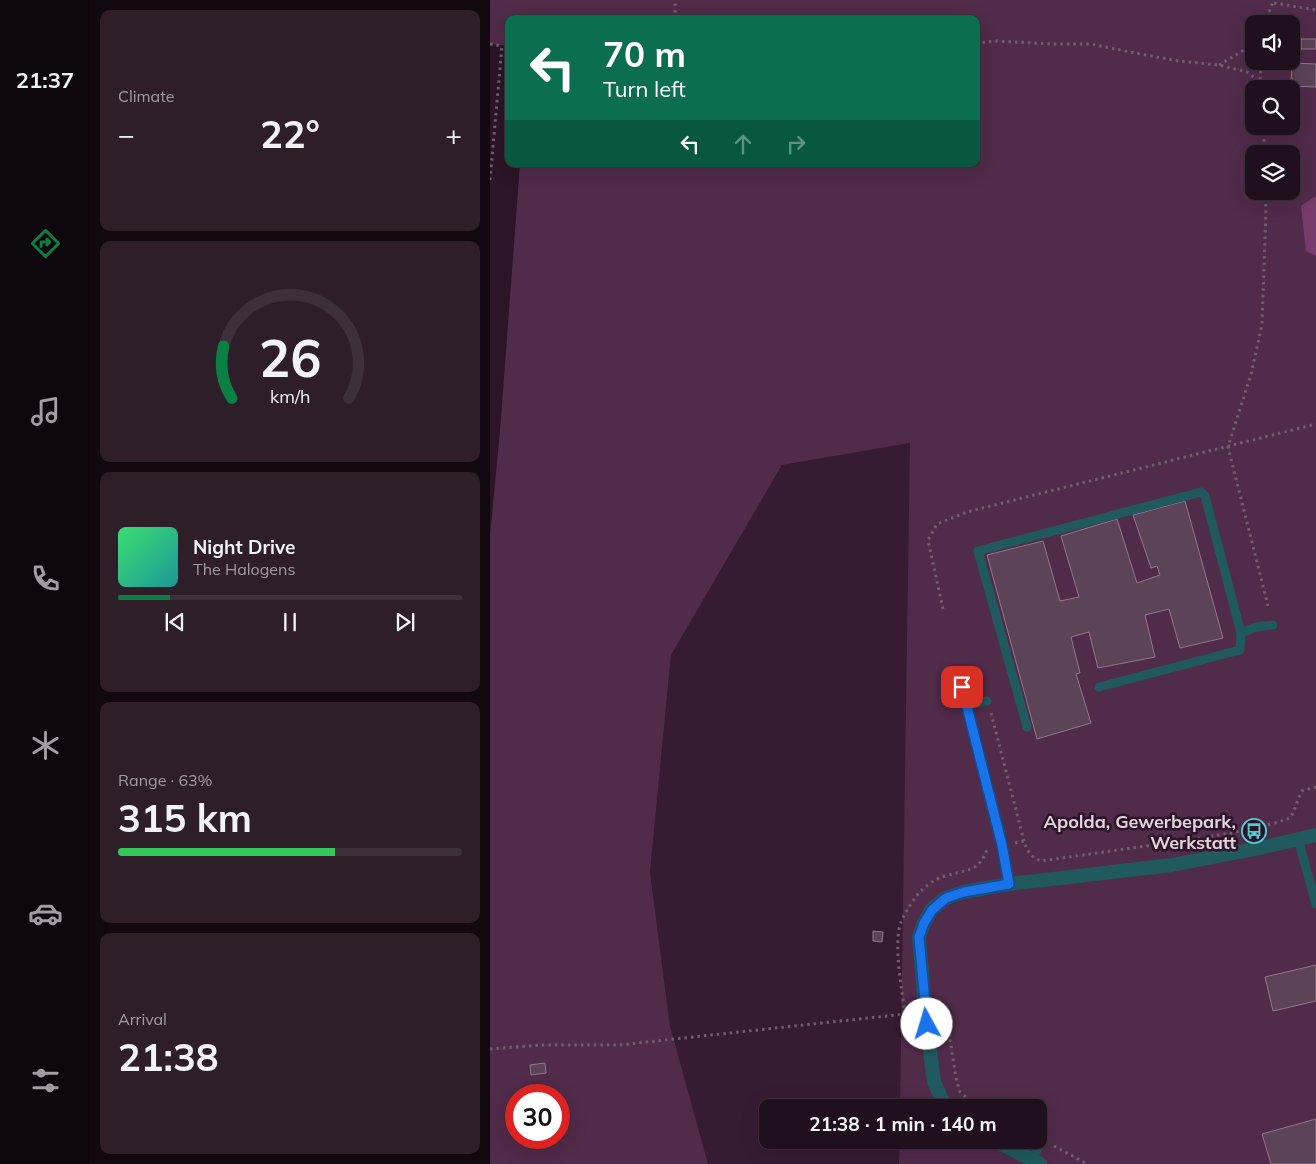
<!DOCTYPE html>
<html lang="en">
<head>
<meta charset="utf-8">
<style>
  :root { --surface:#20101d; --page:#2d1e2a; --text:#f1f3f6; --muted:#a29da4; --line:#3d303b; --accent:#0b8043 }
  body { margin:0; font-family:Mulish,sans-serif; background:var(--page); color:var(--text); height:100vh; display:flex; flex-direction:column; font-size:19px; white-space:nowrap }
  * { box-sizing:border-box; margin:0 }
  p { font-size:16px; color:var(--muted) }
  .icon { flex:none; width:28px; height:28px; fill:none; stroke:currentColor; stroke-width:2; stroke-linecap:round; stroke-linejoin:round }
  .map { position:relative; flex:1; overflow:hidden }
  .panel { display:flex; flex-direction:column; gap:10px; padding:10px; background:#120910; width:400px }
  .panel>* { flex:none }
  .guide { position:absolute; left:15px; top:15px; width:475px; height:152px; border-radius:10px; box-shadow:0 5px 20px #0002,0 0 0 1px var(--line); background:#0b6e4f; color:#fff; overflow:hidden }
  .tools { position:absolute; left:755px; top:15px; display:grid; gap:10px }
  .tools a { display:grid; place-items:center; width:55px; height:55px; border-radius:10px; background:var(--surface); box-shadow:0 5px 20px #0002,0 0 0 1px var(--line); font-size:25px }
  .speed { position:absolute; left:15px; top:1084px; display:flex; gap:10px; font-size:25px; font-weight:700; text-align:center }
  .speed>* { display:grid; place-content:center; width:65px; height:65px; border-radius:50%; background:var(--surface); box-shadow:0 5px 20px #0002,0 0 0 1px var(--line); line-height:1 }
  .speed .limit { border:8px solid #d22; background:#fff; color:#111 }
  .pin { position:absolute; display:grid; place-items:center; width:42px; height:42px; color:#fff; margin:-21px; border-radius:10px; box-shadow:0 2px 8px #0006 }
  .me { position:absolute; width:55px; margin:-28px; rotate:354deg; stroke-linejoin:round; filter:drop-shadow(0 0 4px #0008) }
  .turn { display:flex; align-items:center; gap:18px; height:105px; padding:0 15px; font-size:22px }
  .turn .icon { width:65px; height:65px; stroke-width:2.5 }
  .turn b { display:block; font-size:35px; line-height:42px }
  .lanes { display:flex; align-items:center; height:48px; padding:0 15px; background:#0003; justify-content:center; gap:25px; direction:ltr }
  .lanes .off { opacity:.35 }
  .big { font-size:38px; font-weight:700; line-height:1.1 }
  .panel .tile { flex:1; display:flex; flex-direction:column; justify-content:center; gap:8px; min-width:0; padding:0 18px; border-radius:10px; background:var(--page) }
  .panel .dial { align-items:center; gap:0 }
  .dial svg { height:130px; overflow:visible; fill:none; stroke:var(--line); stroke-width:7; stroke-linecap:round; text-anchor:middle }
  .dial text { fill:var(--text); stroke:none }
  .song { display:flex; align-items:center; gap:15px }
  .cover { width:60px; height:60px; border-radius:8px; background:linear-gradient(135deg,hsl(140 70% 55%),hsl(180 70% 35%)) }
  .played { height:5px; border-radius:2px; background:linear-gradient(90deg,var(--accent) 15%,var(--line) 15%) }
  .keys { display:flex; justify-content:space-around; direction:ltr }
  .heat { display:flex; justify-content:space-between; align-items:center; font-size:28px; direction:ltr }
  .charge { height:8px; border-radius:4px; background:linear-gradient(90deg,#34c759 63%,var(--line) 0) }
  .trip { position:absolute; left:269px; top:1099px; width:288px; height:50px; border-radius:10px; background:var(--surface); box-shadow:0 5px 20px #0002,0 0 0 1px var(--line); font-weight:700; line-height:50px; text-align:center }
  main { display:flex; flex:1; min-height:0 }
  .menu { display:flex; flex-direction:column; width:90px; justify-content:space-around; align-items:center; background:#0d060c; color:var(--muted) }
  .menu .icon { width:35px; height:35px }
  .menu .active { color:var(--accent) }
  .menu b { font-size:22px; color:var(--text) }
  .map>svg:first-child { display:block }
</style>
</head>
<body>
<main>
<nav class="menu">
<b>21:37</b>
<svg class="icon active" aria-label="directions" viewBox="0 0 24 24"><path d="M12 3l9 9-9 9-9-9zM9 14v-3h6M13 9l2 2-2 2"/></svg>
<svg class="icon" aria-label="music" viewBox="0 0 24 24"><path d="M9 18V5l10-2v13"/><circle cx="6" cy="18" r="3"/><circle cx="16" cy="16" r="3"/></svg>
<svg class="icon" aria-label="phone" viewBox="0 0 24 24"><path d="M5 4h4l2 5-3 2q2 4 5 5l2-3 5 2v4C11 20 4 13 5 4z"/></svg>
<svg class="icon" aria-label="climate" viewBox="0 0 24 24"><path d="M12 3v18M4 7l16 10M4 17L20 7"/></svg>
<svg class="icon" aria-label="car" viewBox="0 0 24 24"><path d="M5 17H2v-5l4-1 3-4h7l3 4 3 1v5h-3M9 17h6M6 11h13"/><circle cx="7" cy="17" r="2"/><circle cx="17" cy="17" r="2"/></svg>
<svg class="icon" aria-label="filters" viewBox="0 0 24 24"><path d="M4 7h16M4 17h16"/><circle cx="9" cy="7" r="2"/><circle cx="15" cy="17" r="2"/></svg>
</nav>
<section class="panel">
<div class="tile"><p>Climate</p>
<div class="heat"><a>−</a><b class="big">22°</b><a>+</a></div>
</div>
<div class="tile dial"><svg viewBox="0 0 100 80">
<path d="M14 69A42 42 0 1 1 86 69"/>
<path d="M14 69A42 42 0 0 1 9 37" stroke="#0b8043"/>
<text x="50" y="56" font-size="32" font-weight="700">26</text>
<text x="50" y="72" font-size="11">km/h</text>
</svg></div>
<div class="tile">
<div class="song"><i class="cover"></i><div><b>Night Drive</b><p>The Halogens</p></div></div>
<div class="played"></div>
<div class="keys"><svg class="icon" aria-label="previous" viewBox="0 0 24 24"><path d="M18 5L8 12l10 7zM5 5v14"/></svg><svg class="icon" aria-label="pause" viewBox="0 0 24 24"><path d="M8 5v14M16 5v14"/></svg><svg class="icon" aria-label="next" viewBox="0 0 24 24"><path d="M6 5l10 7-10 7zM19 5v14"/></svg></div>
</div>
<div class="tile"><p>Range · 63%</p><b class="big">315 km</b><div class="charge"></div></div>
<div class="tile"><p>Arrival</p><b class="big">21:38</b></div>
</section>
<div class="map">
<svg width="826" height="1164" viewBox="0 0 826 1164">
  <rect width="100%" height="100%" fill="#2b1527"/>
  <path fill="#371b32" fill-rule="evenodd" d="M442,439L826,1164H218L181,1033L160,872L181,655L292,465ZM278,1108H548V1140H278Z"/>
  <path fill="#512b4a" fill-rule="evenodd" d="M0,0H826V1164H409L410,1140H548V1108L410,1107L420,443L292,465L181,655L160,872L180,1026L218,1164H0V536L10,431L30,164H486V19H19V46L0,44ZM764,24H801V61H764ZM764,89H801V126H764ZM764,154H801V191H764ZM26,1095H69V1138H26Z"/>
  <path fill="#773b6c" d="M826,196V256L816,251L811,206Z"/>
  <path fill="#5c4357" stroke="#93778d" d="M811,39H826V49H811Z
    M802,63L826,64V87L801,86Z
    M695,501L733,638L690,648L679,609L655,615L665,657L608,668L599,632L581,637L590,673L586,674L601,723L547,739L497,555L553,541L570,601L589,597L571,536L627,519L647,583L670,575L667,566L661,568L643,515Z
    M383,931L393,932L392,942L383,941Z
    M826,965V1001L783,1011L775,977Z
    M55,1063L56,1073L41,1075L40,1065Z
    M826,1119V1164H781L772,1134Z"/>
  <g fill="none" stroke-linecap="round" stroke-linejoin="round">
    <path stroke="#715e6d" stroke-width="3" stroke-dasharray="2.5 4" stroke-linecap="butt" d="M784,3L826,10
      M185,19V0
      M774,24L784,0
      M486,43L507,41L561,44H601L645,53L689,61L729,65L757,72L770,82L771,61
      M0,44L12,46
      M729,65L754,50L764,39
      M770,82L771,89
      M774,126V154
      M0,180L12,46H19
      M775,191L776,210L772,325L761,374L738,447L778,606
      M453,609L438,540L447,524L477,512L826,424
      M501,713L534,841
      M525,843L534,841C537,851 541,857 551,861L698,840L741,833L785,823L800,818C806,809 807,799 812,791L826,787
      M451,1010L456,1013L466,1078L470,1092L486,1105L490,1108
      M415,1014C412,990 403,943 411,922C414,915 418,908 423,901C430,890 442,880 455,876C475,870 490,872 497,849L499,848
      M0,1049L51,1045H129L415,1014
      M564,1146L597,1164"/>
    <path stroke="#205a5f" stroke-width="9" d="M472,687L512,845L519,884
      M609,687L750,650L751,633L766,627L783,625
      M477,706L497,701
      M537,727L488,551L711,492L715,496L751,633
      M808,839L826,904
      M542,1160L552,1140"/>
    <path stroke="#205a5f" stroke-width="14" d="M456,1108L444,1082L435,1011L429,937L434,923L442,909L456,898L473,892L519,884L682,865L765,849L826,835
      M504,1140L550,1164"/>
  </g>
  <g fill="none" stroke-linecap="round" stroke-linejoin="round">
    <defs>
      <path id="route" d="M437,1024L429,937L434,923L442,910L456,898L474,892L519,884L512,845L472,687"/>
    </defs>
    <use href="#route" stroke="#114b97" stroke-width="12"/>
    <use href="#route" stroke="#1a73e8" stroke-width="9"/>
  </g>
  <defs>
    <symbol id="bus-ring" viewBox="-11 -11 22 22"><circle r="9.5" fill="#2b1527" stroke="#52ccd6" stroke-width="1.5"/><path d="M-5-6H5V4H4V6H2V4H-2V6H-4V4H-5ZM-3.5-4V0h7V-4ZM-3.5 1.2v1.5H-2V1.2ZM2 1.2v1.5H3.5V1.2Z" fill="#52ccd6"/></symbol>
  </defs>
  <g fill-rule="evenodd">
    <use href="#bus-ring" x="750" y="817" width="28" height="28"/>
  </g>
  <g text-anchor="middle" dominant-baseline="central" stroke-width="5" stroke-linejoin="round" paint-order="stroke">
    <g font-size="18" font-weight="bold" fill="#e2d2de" stroke="#2b1527" text-anchor="end">
      <text x="746" y="821">Apolda, Gewerbepark,<tspan x="746" dy="21">Werkstatt</tspan></text>
    </g>
  </g>
</svg>
<div class="tools">
<a><svg class="icon" aria-label="sound" viewBox="0 0 24 24"><path d="M4 9h4l5-4v14l-5-4H4zM17 9q2 3 0 6"/></svg></a>
<a><svg class="icon" aria-label="search" viewBox="0 0 24 24"><circle cx="10" cy="10" r="6"/><path d="M15 15l6 6"/></svg></a>
<a><svg class="icon" aria-label="layers" viewBox="0 0 24 24"><path d="M12 4l9 5-9 5-9-5zM3 14l9 5 9-5"/></svg></a>
</div>
<div class="speed"><div class="limit">30</div></div>
<div class="pin" style="left:472px;top:687px;background:#d93025"><svg class="icon" aria-label="arrive" viewBox="0 0 24 24"><path d="M6 21V4h12l-3 4 3 4H6"/></svg></div>
<svg class="me" style="left:437px;top:1024px" viewBox="-20 -20 40 40"><circle r="19" fill="#fff"/><path d="M0-13L10 11 0 6-10 11z" fill="#1a73e8"/></svg>
<div class="trip">21:38 · 1 min · 140 m</div>
<div class="guide">
<div class="turn"><svg class="icon" aria-label="left" viewBox="0 0 24 24"><path d="M17 20v-9H6M10 6l-5 5 5 5"/></svg><div><b>70 m</b>Turn left</div></div>
<div class="lanes"><svg class="icon" aria-label="left" viewBox="0 0 24 24"><path d="M17 20v-9H6M10 6l-5 5 5 5"/></svg><svg class="icon off" aria-label="ahead" viewBox="0 0 24 24"><path d="M12 20V5M6 11l6-6 6 6"/></svg><svg class="icon off" aria-label="right" viewBox="0 0 24 24"><path d="M7 20v-9h11M14 6l5 5-5 5"/></svg></div>
</div>
</div>
</main>
</body>
</html>
